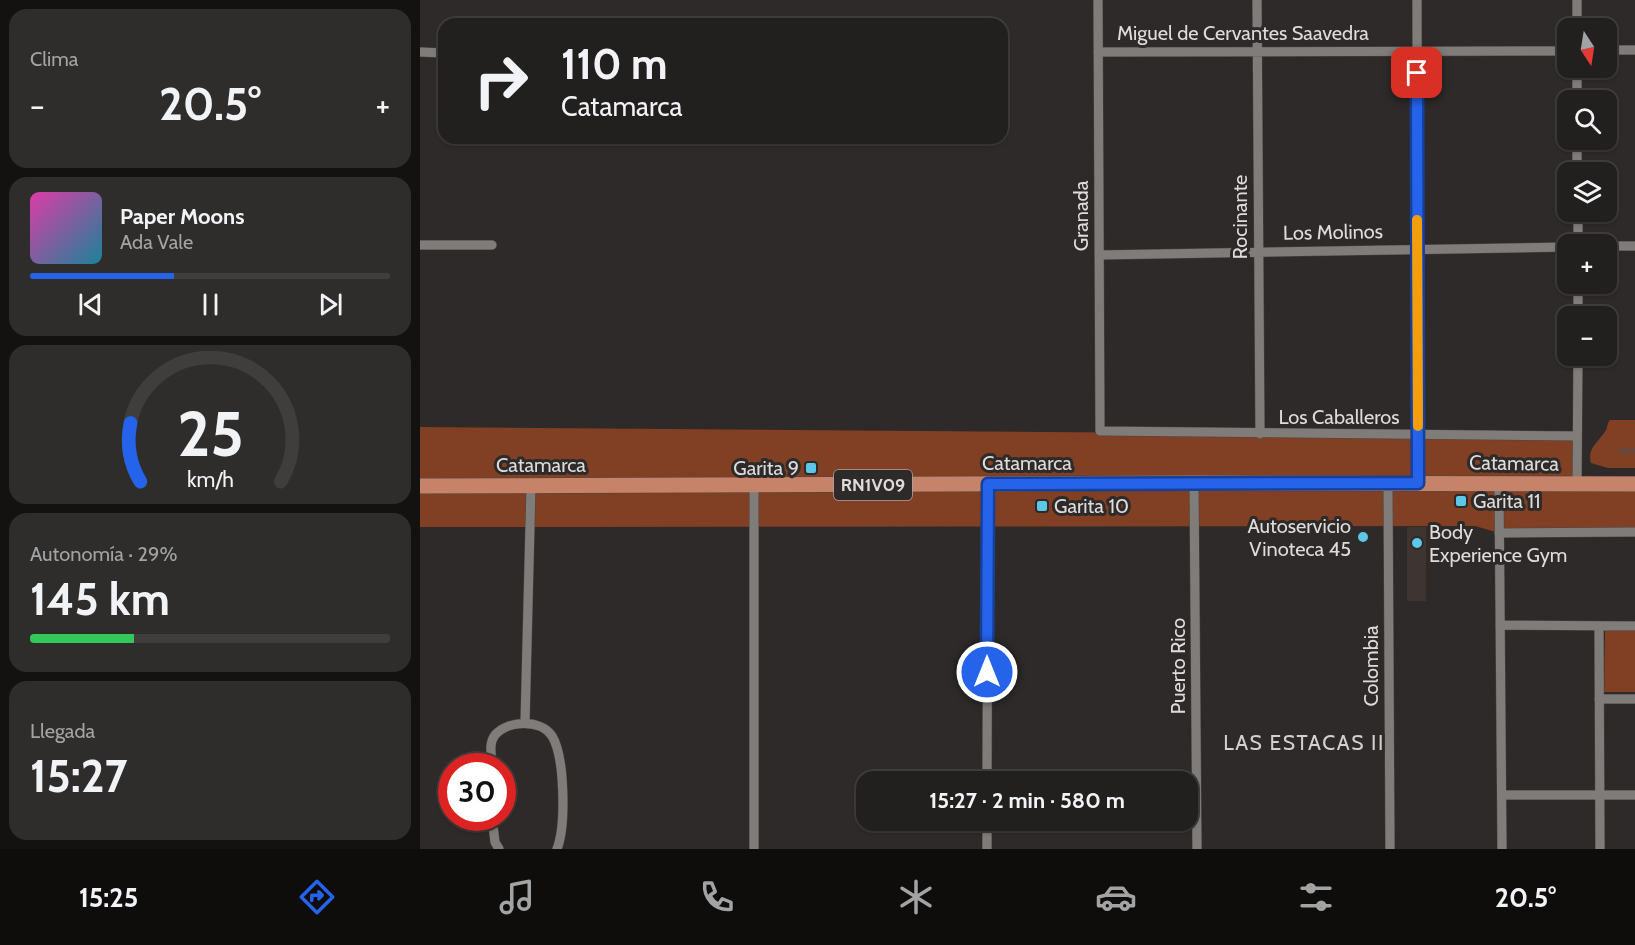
<!DOCTYPE html>
<html lang="es">
<head>
<meta charset="utf-8">
<style>
  :root { --surface:#22201f; --page:#2e2d2c; --text:#f1f3f6; --muted:#a2a3a4; --line:#3f3e3d; --accent:#2563eb }
  body { margin:0; font-family:Cabin,sans-serif; background:var(--page); color:var(--text); height:100vh; display:flex; flex-direction:column; font-size:22px; white-space:nowrap }
  * { box-sizing:border-box; margin:0 }
  p { font-size:20px; color:var(--muted) }
  .icon { flex:none; width:33px; height:33px; fill:none; stroke:currentColor; stroke-width:2; stroke-linecap:round; stroke-linejoin:round }
  .map { position:relative; flex:1; overflow:hidden }
  .sheet { display:flex; flex-direction:column; gap:9px; padding:9px; background:#131211; width:420px }
  .sheet>* { flex:none }
  .banner { position:absolute; left:18px; top:18px; width:570px; height:126px; border-radius:18px; box-shadow:0 2px 4px #0004,0 0 0 2px var(--line); background:#22201f; color:var(--text); overflow:hidden }
  .needle { width:39px; rotate:168deg }
  .fabs { position:absolute; left:1137px; top:18px; display:grid; gap:12px }
  .fabs a { display:grid; place-items:center; width:60px; height:60px; border-radius:12px; background:var(--surface); box-shadow:0 2px 4px #0004,0 0 0 2px var(--line); font-size:30px }
  .speed { position:absolute; left:18px; top:753px; display:flex; gap:12px; font-size:30px; font-weight:700; text-align:center }
  .speed>* { display:grid; place-content:center; width:78px; height:78px; border-radius:50%; background:var(--surface); box-shadow:0 2px 4px #0004,0 0 0 2px var(--line); line-height:1 }
  .speed .limit { border:9px solid #d22; background:#fff; color:#111 }
  .pin { position:absolute; display:grid; place-items:center; width:51px; height:51px; color:#fff; margin:-26px; border-radius:12px; box-shadow:0 3px 9px #0006 }
  .me { position:absolute; width:66px; margin:-33px; rotate:0deg; stroke-linejoin:round; filter:drop-shadow(0 0 4px #0008) }
  .turn { display:flex; align-items:center; gap:21px; height:126px; padding:0 24px; font-size:27px }
  .turn .icon { width:78px; height:78px; stroke-width:2.5 }
  .turn b { display:block; font-size:42px; line-height:51px }
  .big { font-size:45px; font-weight:800; line-height:1.1 }
  .sheet .widget { flex:1; display:flex; flex-direction:column; justify-content:center; gap:9px; min-width:0; padding:0 21px; border-radius:18px; background:var(--page) }
  .sheet .dial { align-items:center; gap:0 }
  .dial svg { height:156px; overflow:visible; fill:none; stroke:var(--line); stroke-width:7; stroke-linecap:round; text-anchor:middle }
  .dial text { fill:var(--text); stroke:none }
  .song { display:flex; align-items:center; gap:18px }
  .cover { width:72px; height:72px; border-radius:9px; background:linear-gradient(135deg,hsl(320 70% 55%),hsl(190 70% 35%)) }
  .played { height:6px; border-radius:3px; background:linear-gradient(90deg,var(--accent) 40%,var(--line) 40%) }
  .keys { display:flex; justify-content:space-around; direction:ltr }
  .heat { display:flex; justify-content:space-between; align-items:center; font-size:33px; direction:ltr }
  .charge { height:9px; border-radius:4px; background:linear-gradient(90deg,#34c759 29%,var(--line) 0) }
  .trip { position:absolute; left:436px; top:771px; width:342px; height:60px; border-radius:18px; background:var(--surface); box-shadow:0 2px 4px #0004,0 0 0 2px var(--line); font-weight:800; line-height:60px; text-align:center }
  .tabs { display:flex; height:96px; justify-content:space-around; align-items:center; background:#0e0d0c; color:var(--muted) }
  .tabs .icon { width:42px; height:42px }
  .tabs .on { color:var(--accent) }
  .tabs b { font-size:27px; color:var(--text) }
  main { display:flex; flex:1; min-height:0 }
  .map>svg:first-child { display:block }
</style>
</head>
<body>
<main>
<section class="sheet">
<div class="widget"><p>Clima</p>
<div class="heat"><a>−</a><b class="big">20.5°</b><a>+</a></div>
</div>
<div class="widget">
<div class="song"><i class="cover"></i><div><b>Paper Moons</b><p>Ada Vale</p></div></div>
<div class="played"></div>
<div class="keys"><svg class="icon" aria-label="previous" viewBox="0 0 24 24"><path d="M18 5L8 12l10 7zM5 5v14"/></svg><svg class="icon" aria-label="pause" viewBox="0 0 24 24"><path d="M8 5v14M16 5v14"/></svg><svg class="icon" aria-label="next" viewBox="0 0 24 24"><path d="M6 5l10 7-10 7zM19 5v14"/></svg></div>
</div>
<div class="widget dial"><svg viewBox="0 0 100 80">
<path d="M14 69A42 42 0 1 1 86 69"/>
<path d="M14 69A42 42 0 0 1 9 39" stroke="#2563eb"/>
<text x="50" y="56" font-size="32" font-weight="700">25</text>
<text x="50" y="72" font-size="11">km/h</text>
</svg></div>
<div class="widget"><p>Autonomía · 29%</p><b class="big">145 km</b><div class="charge"></div></div>
<div class="widget"><p>Llegada</p><b class="big">15:27</b></div>
</section>
<div class="map">
<svg width="1215" height="849" viewBox="0 0 1215 849">
  <rect width="100%" height="100%" fill="#2d2a29"/>
  <path fill="#3e3532" d="M987,527H1006V601H987Z"/>
  <path fill="#813f24" d="M1190,420H1215V468H1188L1171,463C1167,449 1177,443 1184,433C1188,429 1186,425 1190,420Z
    M0,427L1157,436V485L1215,484V532L1079,533L1055,526L0,527Z
    M1185,631H1215V692H1184Z"/>
  <g fill="none" stroke-linecap="round" stroke-linejoin="round">
    <path stroke="#5f4c44" stroke-width="4" d="M1201,451H1215"/>
    <defs>
      <path id="street" d="M678,0L680,431L1157,436
        M837,0L840,434
        M997,0L998,483
        M1157,0V28
        M1186,50H1215
        M0,52L24,53
        M678,52L1148,51
        M1157,68V100
        M1157,140V172
        M1158,212V244
        M0,245H72
        M1186,246H1215
        M679,255L1148,247
        M1158,316V284
        M774,483L777,849
        M968,484L970,849
        M1079,484L1082,849
        M334,485V849
        M1157,485L1158,356
        M1079,533L1215,532
        M1080,625L1215,626
        M1179,626L1180,849
        M1179,699H1215
        M105,723L111,486
        M72,766C72,756 68,744 75,735C88,720 121,719 132,736C145,757 146,826 137,849
        M567,782L568,485
        M1082,795H1215
        M72,818L75,842L79,849
        M567,849V820"/>
      <path id="primary" d="M0,486L774,483L1215,484"/>
    </defs>
    <use href="#street" stroke="#494746" stroke-width="10"/>
    <use href="#primary" stroke="#494746" stroke-width="16"/>
    <use href="#street" stroke="#7f7c7a" stroke-width="9"/>
    <use href="#primary" stroke="#c68369" stroke-width="15"/>
  </g>
  <g fill="none" stroke-linecap="round" stroke-linejoin="round">
    <defs>
      <path id="route" d="M567,672L568,484L998,483L997,73"/>
    </defs>
    <use href="#route" stroke="#184099" stroke-width="15"/>
    <use href="#route" stroke="#2563eb" stroke-width="10"/>
    <path stroke="#f59e0b" stroke-width="10" d="M997,220L998,426"/>
  </g>
  <g fill="#5dc7e8" stroke="#2d2a29" stroke-width="2">
    <rect x="385" y="462" width="12" height="12" rx="3"/>
    <rect x="1035" y="495" width="12" height="12" rx="3"/>
    <rect x="616" y="500" width="12" height="12" rx="3"/>
    <circle cx="943" cy="537" r="6"/>
    <circle cx="997" cy="543" r="6"/>
  </g>
  <g text-anchor="middle" dominant-baseline="central" stroke-width="6" stroke-linejoin="round" paint-order="stroke">
    <rect fill="#2d2a29" stroke="#a9a7a6" stroke-width="1.5" x="414" y="470" width="78" height="30" rx="4.5"/>
    <g font-size="18" font-weight="bold" fill="#dedcdb">
      <text x="453" y="485">RN1V09</text>
    </g>
    <g font-size="20" fill="#dedcdb" stroke="#2d2a29">
      <text x="823" y="33">Miguel de Cervantes Saavedra</text>
      <text transform="translate(661 216) rotate(-90)">Granada</text>
      <text transform="translate(820 217) rotate(-90)">Rocinante</text>
      <text transform="translate(913 232) rotate(-1)">Los Molinos</text>
      <text x="919" y="417">Los Caballeros</text>
      <text x="607" y="463">Catamarca</text>
      <text transform="translate(1094 463) rotate(1)">Catamarca</text>
      <text x="121" y="465">Catamarca</text>
      <text transform="translate(758 666) rotate(-90)">Puerto Rico</text>
      <text transform="translate(951 666) rotate(-90)">Colombia</text>
    </g>
    <g font-size="20" fill="#dedcdb" stroke="#2d2a29" text-anchor="start">
      <text x="379" y="468" text-anchor="end">Garita 9</text>
      <text x="1053" y="501">Garita 11</text>
      <text x="634" y="506">Garita 10</text>
      <text x="931" y="526" text-anchor="end">Autoservicio<tspan x="931" dy="23">Vinoteca 45</tspan></text>
      <text x="1009" y="532">Body<tspan x="1009" dy="23">Experience Gym</tspan></text>
    </g>
    <g font-size="21" letter-spacing="1.5" fill="#d3d0ce" stroke="#2d2a29">
      <text x="884" y="742">LAS ESTACAS II</text>
    </g>
  </g>
</svg>
<div class="fabs">
<a><svg class="needle" viewBox="-14 -14 28 28"><path d="M0-13l5 13h-10z" fill="#e53935"/><path d="M0 13l5-13h-10z" fill="#a2a3a4"/></svg></a>
<a><svg class="icon" aria-label="search" viewBox="0 0 24 24"><circle cx="10" cy="10" r="6"/><path d="M15 15l6 6"/></svg></a>
<a><svg class="icon" aria-label="layers" viewBox="0 0 24 24"><path d="M12 4l9 5-9 5-9-5zM3 14l9 5 9-5"/></svg></a>
<a>+</a>
<a>−</a>
</div>
<div class="speed"><div class="limit">30</div></div>
<div class="pin" style="left:997px;top:73px;background:#d93025"><svg class="icon" aria-label="arrive" viewBox="0 0 24 24"><path d="M6 21V4h12l-3 4 3 4H6"/></svg></div>
<svg class="me" style="left:567px;top:672px" viewBox="-20 -20 40 40"><circle r="17" fill="#2563eb" stroke="#fff" stroke-width="3"/><path d="M0-11L8 9 0 5-8 9z" fill="#fff"/></svg>
<div class="trip">15:27 · 2 min · 580 m</div>
<div class="banner">
<div class="turn"><svg class="icon" aria-label="right" viewBox="0 0 24 24"><path d="M7 20v-9h11M14 6l5 5-5 5"/></svg><div><b>110 m</b>Catamarca</div></div>
</div>
</div>
</main>
<nav class="tabs">
<b>15:25</b>
<svg class="icon on" aria-label="directions" viewBox="0 0 24 24"><path d="M12 3l9 9-9 9-9-9zM9 14v-3h6M13 9l2 2-2 2"/></svg>
<svg class="icon" aria-label="music" viewBox="0 0 24 24"><path d="M9 18V5l10-2v13"/><circle cx="6" cy="18" r="3"/><circle cx="16" cy="16" r="3"/></svg>
<svg class="icon" aria-label="phone" viewBox="0 0 24 24"><path d="M5 4h4l2 5-3 2q2 4 5 5l2-3 5 2v4C11 20 4 13 5 4z"/></svg>
<svg class="icon" aria-label="climate" viewBox="0 0 24 24"><path d="M12 3v18M4 7l16 10M4 17L20 7"/></svg>
<svg class="icon" aria-label="car" viewBox="0 0 24 24"><path d="M5 17H2v-5l4-1 3-4h7l3 4 3 1v5h-3M9 17h6M6 11h13"/><circle cx="7" cy="17" r="2"/><circle cx="17" cy="17" r="2"/></svg>
<svg class="icon" aria-label="filters" viewBox="0 0 24 24"><path d="M4 7h16M4 17h16"/><circle cx="9" cy="7" r="2"/><circle cx="15" cy="17" r="2"/></svg>
<b>20.5°</b>
</nav>
</body>
</html>
